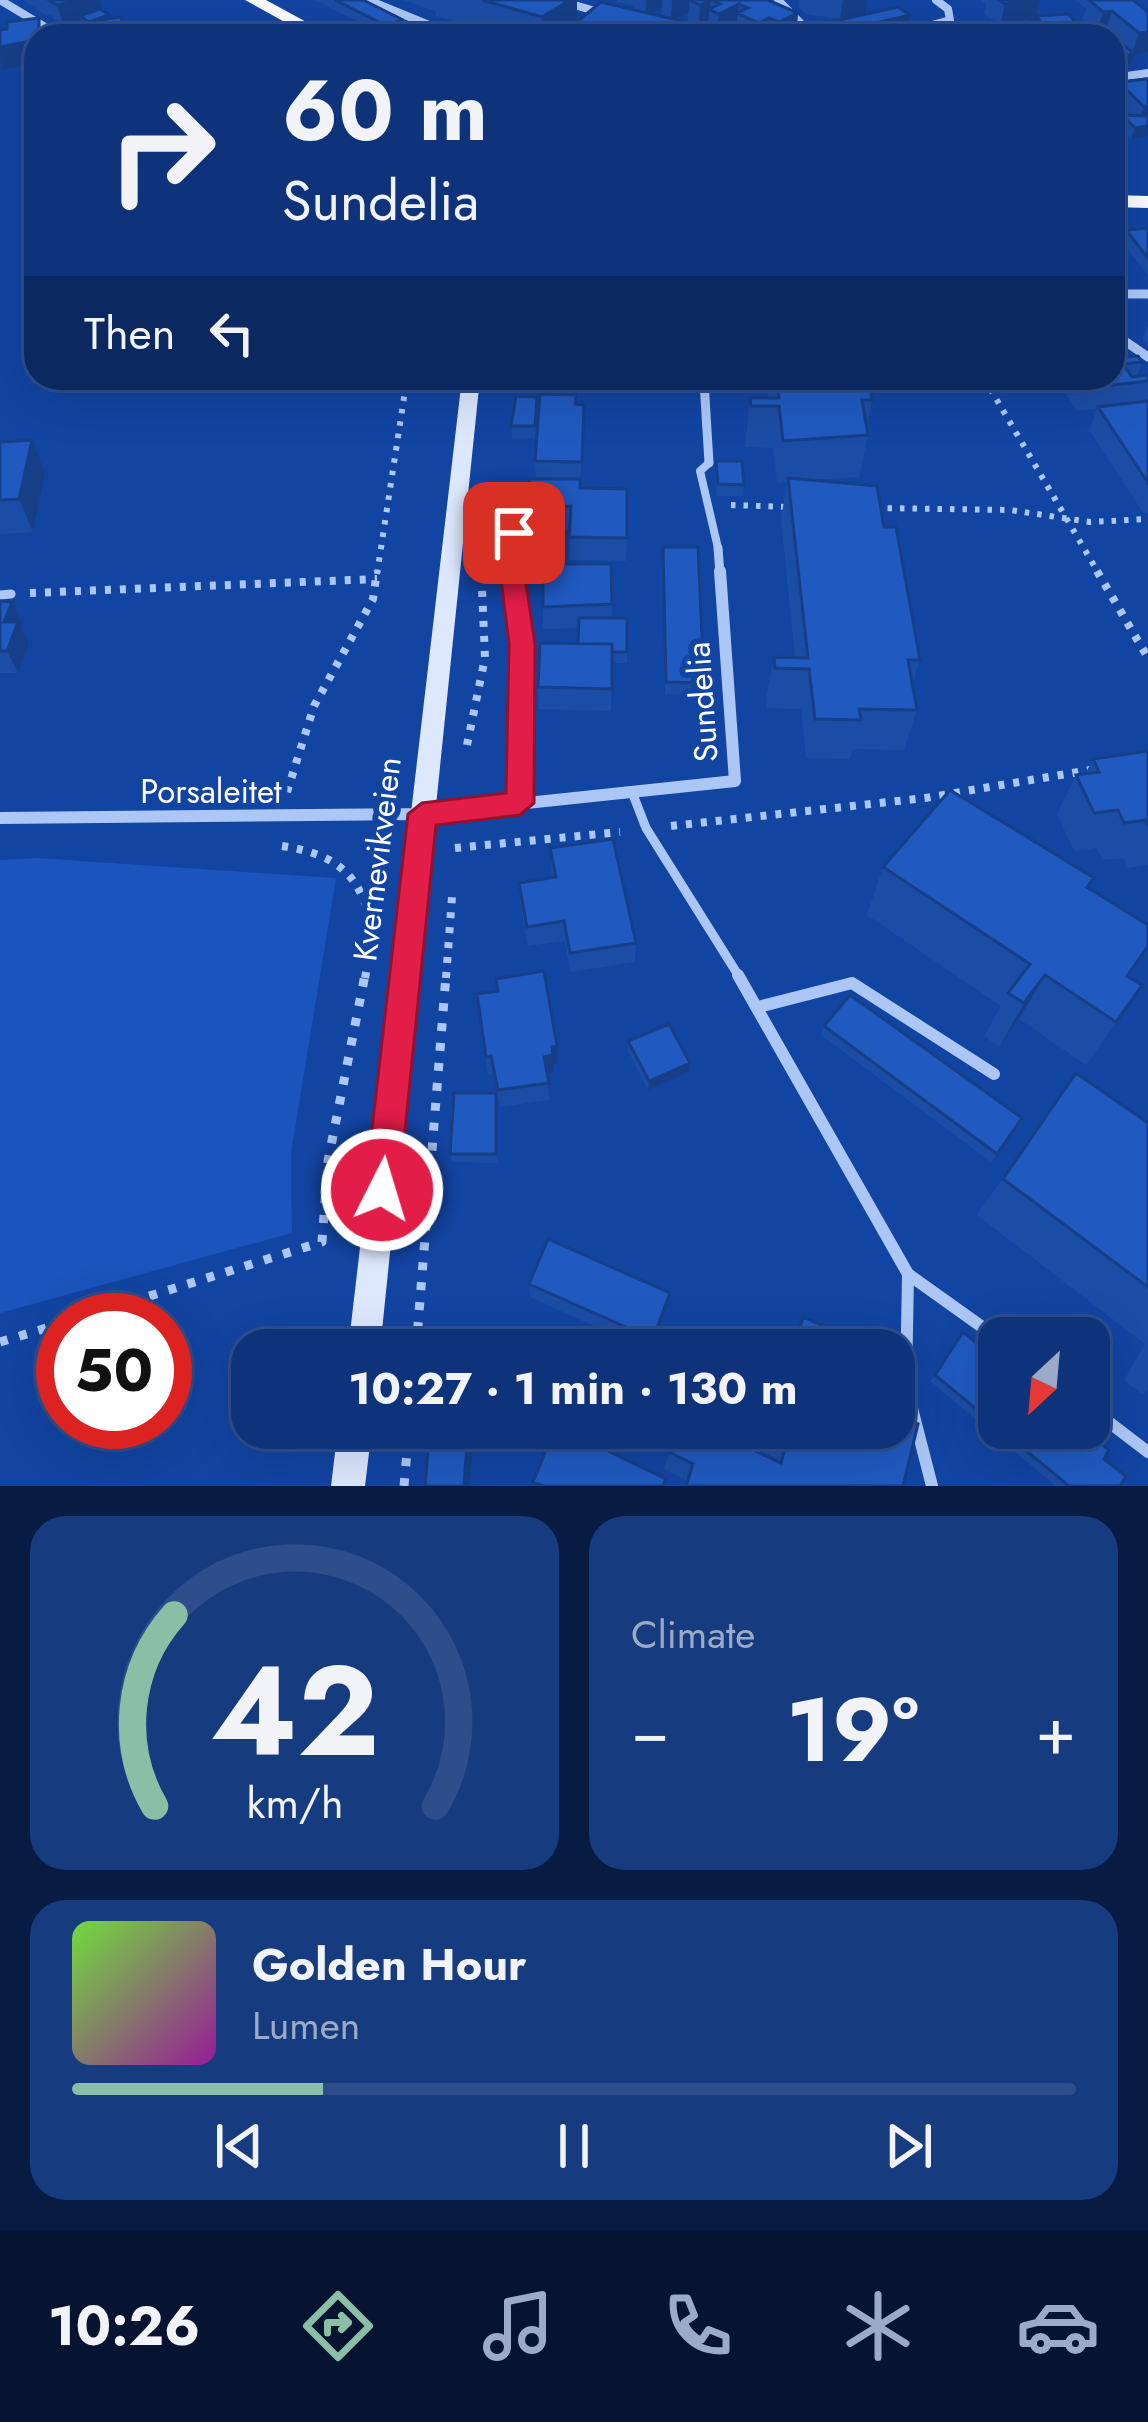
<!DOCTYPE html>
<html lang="en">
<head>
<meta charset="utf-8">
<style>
  :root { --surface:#0e337a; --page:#173b7f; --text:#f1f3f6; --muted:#9baac7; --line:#2e4e8b; --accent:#8abfa5 }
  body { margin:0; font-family:Jost,sans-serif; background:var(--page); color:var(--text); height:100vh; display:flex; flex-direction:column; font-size:45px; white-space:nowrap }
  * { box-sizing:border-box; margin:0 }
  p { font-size:39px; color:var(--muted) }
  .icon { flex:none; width:66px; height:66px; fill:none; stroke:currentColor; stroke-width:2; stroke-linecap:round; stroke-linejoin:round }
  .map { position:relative; height:1486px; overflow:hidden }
  .sheet { display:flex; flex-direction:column; gap:30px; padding:30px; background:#081c43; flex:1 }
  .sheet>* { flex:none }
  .top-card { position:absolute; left:24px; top:24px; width:1101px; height:366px; border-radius:36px; box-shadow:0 12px 48px #0002,0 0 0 3px var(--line); background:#0e337a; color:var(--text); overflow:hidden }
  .needle { width:78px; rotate:206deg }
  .buttons { position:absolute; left:978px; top:1317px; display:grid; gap:24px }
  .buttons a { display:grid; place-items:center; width:132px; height:132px; border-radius:24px; background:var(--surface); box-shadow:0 12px 48px #0002,0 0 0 3px var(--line); font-size:60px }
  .speed { position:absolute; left:36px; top:1293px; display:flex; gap:24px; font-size:60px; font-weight:700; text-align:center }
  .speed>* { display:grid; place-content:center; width:156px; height:156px; border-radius:50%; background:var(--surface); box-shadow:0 12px 48px #0002,0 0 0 3px var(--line); line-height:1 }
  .speed .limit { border:18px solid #d22; background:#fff; color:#111 }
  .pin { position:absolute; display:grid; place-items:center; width:102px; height:102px; color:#fff; margin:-51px; border-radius:24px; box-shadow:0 6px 18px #0006 }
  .me { position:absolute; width:132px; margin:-66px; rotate:5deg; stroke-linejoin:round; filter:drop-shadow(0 0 9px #0008) }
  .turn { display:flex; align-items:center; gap:42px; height:252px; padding:0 60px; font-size:54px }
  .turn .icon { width:156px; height:156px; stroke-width:2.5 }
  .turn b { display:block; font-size:84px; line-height:102px }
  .then { display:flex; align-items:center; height:114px; padding:0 60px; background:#0003; gap:24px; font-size:45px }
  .big { font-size:90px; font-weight:700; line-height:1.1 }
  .sheet .card { flex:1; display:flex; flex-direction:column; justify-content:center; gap:18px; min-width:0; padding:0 42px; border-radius:36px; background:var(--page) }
  .sheet .dial { align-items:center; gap:0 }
  .dial svg { height:312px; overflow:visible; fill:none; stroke:var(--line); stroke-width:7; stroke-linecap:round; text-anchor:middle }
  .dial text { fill:var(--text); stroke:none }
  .song { display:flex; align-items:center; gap:36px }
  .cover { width:144px; height:144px; border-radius:18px; background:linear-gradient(135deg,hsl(100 70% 55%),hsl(300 70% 35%)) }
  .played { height:12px; border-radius:6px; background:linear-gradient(90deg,var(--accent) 25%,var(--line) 25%) }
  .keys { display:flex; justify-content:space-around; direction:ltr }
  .heat { display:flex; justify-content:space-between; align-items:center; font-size:66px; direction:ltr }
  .sheet .tiles { flex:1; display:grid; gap:30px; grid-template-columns:1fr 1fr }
  .card:last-child { grid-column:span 2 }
  .trip { position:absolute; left:231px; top:1329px; width:684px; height:120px; border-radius:36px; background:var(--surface); box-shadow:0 12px 48px #0002,0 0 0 3px var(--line); font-weight:700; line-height:120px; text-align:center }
  .tabs { display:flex; height:192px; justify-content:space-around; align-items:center; background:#061431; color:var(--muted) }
  .tabs .icon { width:84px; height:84px }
  .tabs .on { color:var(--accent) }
  .tabs b { font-size:54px; color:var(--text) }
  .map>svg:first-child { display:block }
</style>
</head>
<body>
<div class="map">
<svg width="1148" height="1486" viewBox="0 0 1148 1486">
  <rect width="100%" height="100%" fill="#1244a2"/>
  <path fill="#1a54bc" d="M37,858L336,878L291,1153L292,1233L0,1313V860Z"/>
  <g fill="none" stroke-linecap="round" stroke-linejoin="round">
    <path stroke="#acc7f5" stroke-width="6" stroke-dasharray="4.5 8" stroke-linecap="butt" d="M984,378L1099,574
      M731,505L788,507
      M875,508L1010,510L1090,522L1148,519
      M377,574L407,378"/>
    <path stroke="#acc7f5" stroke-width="8" stroke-dasharray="6 9" stroke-linecap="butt" d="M1097,571L1148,658
      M30,593L377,579
      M467,745L485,658L482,588
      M287,792L314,706L373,599L377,571
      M671,826L925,798L1096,769
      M282,846C342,855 363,878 374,937
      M455,848L620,832
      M365,978L370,951
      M446,978L452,897"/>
    <path stroke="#acc7f5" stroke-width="9" stroke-dasharray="8 12" stroke-linecap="butt" d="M73,1320L322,1242L328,1161L365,975
      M0,1342L63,1323
      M416,1350L446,975
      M404,1486L409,1428"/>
    <path stroke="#acc7f5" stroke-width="8" d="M709,463L700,471L718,548
      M513,574L517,503"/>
    <path stroke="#acc7f5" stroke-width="9" d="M512,571L522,643L520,803
      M0,595L11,594
      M632,792L646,828L740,978"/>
    <path stroke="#acc7f5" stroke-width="12" d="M738,975L908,1274L999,1339
      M758,1007L852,983L994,1074
      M908,1274L906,1385L932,1486
      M1089,1407L1148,1452"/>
    <path stroke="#acc7f5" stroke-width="8" d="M0,0L45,27
      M368,0L456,36
      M557,0L602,13
      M778,0L813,36
      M0,34L47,28L63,36
      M893,36L950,20L948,9L936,0
      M1113,78L1148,73"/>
    <path stroke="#acc7f5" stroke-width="9" d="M1113,294H1148
      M1113,333L1148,357
      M523,378L704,384
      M470,380L490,378
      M704,381L709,463
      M718,548L720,574"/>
    <path stroke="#acc7f5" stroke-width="12" d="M0,818L422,814L735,781L720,571"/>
    <path fill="#dde8fd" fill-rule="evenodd" d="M462,378H480L380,1350H348Z
      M338,1428H372L365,1486H331Z"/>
    <path fill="#fafbff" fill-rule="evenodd" d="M245,0H266L332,36H310Z
      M1113,195L1148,196V208L1113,207Z"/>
  </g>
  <path fill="#1c4da6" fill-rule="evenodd" d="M23,0H100L103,11L109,15L110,19L121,17L126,36H82L79,23L81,22L64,26L53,19L52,15L47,16L36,9L35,5H30Z
    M315,0H363L401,19L402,30L386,36Z
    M403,0H577V22L635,10V5L617,2V0H768L798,13L796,34L791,36H573V28L561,36H503L436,16L435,11ZM662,8L661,16L650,13ZM688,13V21L695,24L674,19Z
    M799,0H867L865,14L840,19L806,14L798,7Z
    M980,0H1041L1037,16L1081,31L1080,36H992L994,28L1026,30L1029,20H1035L1036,17L1000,25L984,14L986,4Z
    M1074,0H1133L1148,12V52L1134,54L1131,65L1114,67L1113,46L1121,45L1113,36L1106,32L1097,33L1082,21L1086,8Z
    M910,15L908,26L864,36H839L834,32L835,21Z
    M1148,79V136L1131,139L1119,126L1123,115L1113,105V101L1119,82Z
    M1148,228V275L1122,242L1126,230Z
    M1113,256L1125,272L1121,284H1113Z
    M1148,325V345H1147L1142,339Z
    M1113,339L1117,345L1115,352L1119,358L1142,362L1137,376L1148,375V513L1144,514L1089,430L1097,409L1077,411L1056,378H1113Z
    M766,378H868L872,400L867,427L868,435L859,477L814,480L884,527L920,660L912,685L917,710L904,750L853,749L850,759L806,758L801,709L767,708L766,697L774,657H795L781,519L787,482L777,483L773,448L745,447L750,398H768Z
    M576,404L584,405L580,488L627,538L626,561L569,560L570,529L534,532L529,479H536L535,461Z
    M538,408L535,438H512L511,426Z
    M0,442L45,473L33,532L0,534Z
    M716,461L744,485L743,496H717L715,473Z
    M663,547L704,683L703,694H665Z
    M543,564H611L612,618L627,652V663H612L611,711L539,709L538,687L578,644L579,628L543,629Z
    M0,601L12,602L22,624L21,628L29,644L18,673H0Z
    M1148,751V865L1128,868L1123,858L1103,860L1096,848L1074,851L1057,814L1076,775L1085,774L1093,759Z
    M550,848L636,943L635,962L570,972L565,941L528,946L520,903L519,883L552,878Z
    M883,867L1088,888L1128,976L1142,985L1086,1065L1019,1019L999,1047L984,1036L1001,1006L867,915Z
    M477,994L557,1046L558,1063L554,1064V1073L547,1075L549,1100L500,1107L493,1074L488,1075Z
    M824,1026L1022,1118L991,1162L821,1035Z
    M628,1041L690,1063L689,1072L648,1090L628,1051Z
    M1076,1073L1148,1123V1390L1142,1394L1124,1380L1145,1344L977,1215Z
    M496,1093L497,1163L452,1162L450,1154Z
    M529,1284L668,1306L652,1350H647L530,1297Z
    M803,1317L849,1350H789Z
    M963,1332L1104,1459L1120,1486H1056L930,1381Z
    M677,1428L742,1445L775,1460L776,1458L758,1450L765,1428H894L903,1486L687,1481L664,1469Z"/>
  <path fill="#163f87" d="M82,0H100L104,16L109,15L112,25L80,16L81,22L64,26L57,5Z
    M570,0H577V26L573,25V28L561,36H542V17Z
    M646,0H662V8L645,15Z
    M672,0H690L688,13L671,21Z
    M711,0L708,22L699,26L700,5Z
    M843,0H867L865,14L840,19Z
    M1022,0H1041L1036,17L1000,25L1005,4Z
    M739,4L736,26L717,35L719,14Z
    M1112,11L1106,32L1097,33L1103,12Z
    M798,13L796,34L791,36H777L779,22Z
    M910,15L908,26L864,36H845L846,30Z
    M769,18L767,36H757L759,23Z
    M401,19L402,30L388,36L387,26Z
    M1148,32V52L1132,54L1139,33Z
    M36,40V63L1,70L0,47Z
    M1134,54L1131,65L1114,67L1117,56Z
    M1148,106V136L1131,139L1144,107Z
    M32,440L45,473L33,532L19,499Z
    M12,602L22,624L21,628L29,644L18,673L7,651L4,622Z
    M1045,975L1019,1019L999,1047L1024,1003Z
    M557,1046L558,1063L554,1064V1073L545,1075L544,1057L552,1047Z
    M690,1063L689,1072L648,1090L649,1081Z
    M670,1293L668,1306L651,1350L653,1339Z
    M468,1428H473L470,1486H464Z"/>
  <path fill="#205ac1" stroke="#163f87" stroke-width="3" d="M49,0H82L57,5Z
    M335,0H363L401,19L387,26Z
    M482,0H570L542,17Z
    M689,0H768L798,13L779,22L769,18L759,23L737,13L748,8L739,4L719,14L709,9L720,4L711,0L700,5Z
    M999,0H1024L1005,4Z
    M1089,0H1133L1148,12V32L1139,33L1112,11L1103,12Z
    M601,2L745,36H618L573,25Z
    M898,7L910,15L846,30L835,21Z
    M100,9L109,15L89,22L80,16Z
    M1069,14L1081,31L1033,28L1029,20H1039L1036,16Z
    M121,17L125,32L95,36L81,35L79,23Z
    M39,18V36H36V40L0,47V30L7,29V22Z
    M1024,27L1029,36H998L994,28Z
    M903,30L910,36H877Z
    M1124,45L1134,54L1117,56L1113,52V46Z
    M1148,79V106L1144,107L1119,82Z
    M1122,115L1148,116V126L1135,128Z
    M1148,228V258L1126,230Z
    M1113,256L1125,272L1113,273Z
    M1113,349L1119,358L1138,356L1142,362L1123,364L1132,377L1148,375V381L1086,388L1079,378H1113Z
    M776,378H868L872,400H862L868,435L783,441L779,406H751L750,398H779Z
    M540,394L576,395L575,404L584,405L582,462L535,461Z
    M516,396L537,397L535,426H511Z
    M1148,401V483L1098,407Z
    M32,440L19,499L0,500V442Z
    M716,461H742L744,485L718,484Z
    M788,478L877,486L884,527H896L920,660H908L917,710L859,709L861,720L815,719L809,669L775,668L774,657L808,658Z
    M529,479H580V488L627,489V538L569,537L571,506L533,509Z
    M663,547H698L704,683L666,682Z
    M543,564H611L612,604L543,607Z
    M0,601L12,602L4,622H18L7,651H0Z
    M579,618H627V652H612V644H578Z
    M540,643L612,644V689L538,687Z
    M1148,751V826L1145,820L1124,823L1118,810L1094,813L1076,775L1099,772L1093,759Z
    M950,790L1094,878L1087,887L1148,925V946L1127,976L1142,985L1116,1022L1045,975L1024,1003L1008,993L1030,964L883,867Z
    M613,839L636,943L570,953L564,921L527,927L519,883L556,877L550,848Z
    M544,971L557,1046L552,1047L553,1055L544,1057L549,1083L498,1090L491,1056L486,1057L477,994L498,991L496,979Z
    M850,995L1022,1118L997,1154L824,1026Z
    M669,1024L690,1063L649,1081L628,1041Z
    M1076,1073L1148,1123V1287L1003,1179Z
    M454,1093H496V1154H450Z
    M548,1239L670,1293L653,1339L529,1284Z
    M803,1317L853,1338L849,1350H793Z
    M963,1332L999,1361V1428L935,1375Z
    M894,1414L918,1424L903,1486H686L693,1464L669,1452L677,1428H747L742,1445L781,1463L787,1440L768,1431L769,1428H894Z
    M430,1428H468L464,1486H425Z
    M555,1428H560L666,1479L663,1486H543L533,1482Z
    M999,1428H1082L1109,1450L1104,1459L1126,1476L1120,1486H1069Z"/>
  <path fill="#e11d48" stroke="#92132f" stroke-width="3" d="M514,525L526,533L523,563L535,644L534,803L520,815L436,825L399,1190L394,1202L382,1207L370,1202L365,1190L408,814L422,803L506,793L509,644L499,563L502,533Z"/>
  <g text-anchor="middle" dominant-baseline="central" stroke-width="12" stroke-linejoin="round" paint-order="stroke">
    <g font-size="33" fill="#fff" stroke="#1244a2">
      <text transform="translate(702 702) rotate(-94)">Sundelia</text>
      <text x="211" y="791">Porsaleitet</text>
      <text transform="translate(377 859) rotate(-83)">Kvernevikveien</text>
    </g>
  </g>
</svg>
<div class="buttons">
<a><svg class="needle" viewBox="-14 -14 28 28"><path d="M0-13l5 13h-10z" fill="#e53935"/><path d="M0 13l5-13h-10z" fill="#9baac7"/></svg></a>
</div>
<div class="speed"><div class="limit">50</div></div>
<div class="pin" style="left:514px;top:533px;background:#d93025"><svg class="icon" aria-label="arrive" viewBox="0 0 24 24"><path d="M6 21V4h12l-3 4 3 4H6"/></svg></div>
<svg class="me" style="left:382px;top:1190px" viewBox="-20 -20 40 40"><circle r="17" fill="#e11d48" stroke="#fff" stroke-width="3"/><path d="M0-11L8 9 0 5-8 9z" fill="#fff"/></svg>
<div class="trip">10:27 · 1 min · 130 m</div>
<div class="top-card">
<div class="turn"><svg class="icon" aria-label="right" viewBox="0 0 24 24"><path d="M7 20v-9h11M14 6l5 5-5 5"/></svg><div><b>60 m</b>Sundelia</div></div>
<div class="then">Then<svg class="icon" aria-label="left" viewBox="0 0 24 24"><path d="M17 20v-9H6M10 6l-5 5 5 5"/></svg></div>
</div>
</div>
<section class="sheet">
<div class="tiles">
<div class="card dial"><svg viewBox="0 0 100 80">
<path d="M14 69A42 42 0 1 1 86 69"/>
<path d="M14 69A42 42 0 0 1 19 20" stroke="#8abfa5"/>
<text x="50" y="56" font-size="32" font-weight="700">42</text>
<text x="50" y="72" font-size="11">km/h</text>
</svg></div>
<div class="card"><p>Climate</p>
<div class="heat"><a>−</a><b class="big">19°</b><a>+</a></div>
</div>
<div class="card">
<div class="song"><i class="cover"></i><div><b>Golden Hour</b><p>Lumen</p></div></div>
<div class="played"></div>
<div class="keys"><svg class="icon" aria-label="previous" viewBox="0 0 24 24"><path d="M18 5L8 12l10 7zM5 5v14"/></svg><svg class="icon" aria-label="pause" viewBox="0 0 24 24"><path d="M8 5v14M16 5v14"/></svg><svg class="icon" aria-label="next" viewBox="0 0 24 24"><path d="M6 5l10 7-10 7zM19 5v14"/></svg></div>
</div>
</div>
</section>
<nav class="tabs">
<b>10:26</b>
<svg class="icon on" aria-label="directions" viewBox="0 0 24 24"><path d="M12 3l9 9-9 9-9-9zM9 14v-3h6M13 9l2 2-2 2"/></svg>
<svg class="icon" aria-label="music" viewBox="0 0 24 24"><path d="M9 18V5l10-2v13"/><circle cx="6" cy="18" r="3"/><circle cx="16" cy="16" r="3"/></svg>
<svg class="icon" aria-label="phone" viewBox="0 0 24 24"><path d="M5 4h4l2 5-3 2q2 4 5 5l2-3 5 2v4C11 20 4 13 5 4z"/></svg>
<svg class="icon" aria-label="climate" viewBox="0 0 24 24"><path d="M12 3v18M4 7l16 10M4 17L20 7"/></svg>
<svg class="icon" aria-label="car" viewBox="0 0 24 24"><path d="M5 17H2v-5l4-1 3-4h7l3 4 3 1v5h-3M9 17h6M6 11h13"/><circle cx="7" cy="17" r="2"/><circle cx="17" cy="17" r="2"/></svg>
</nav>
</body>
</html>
